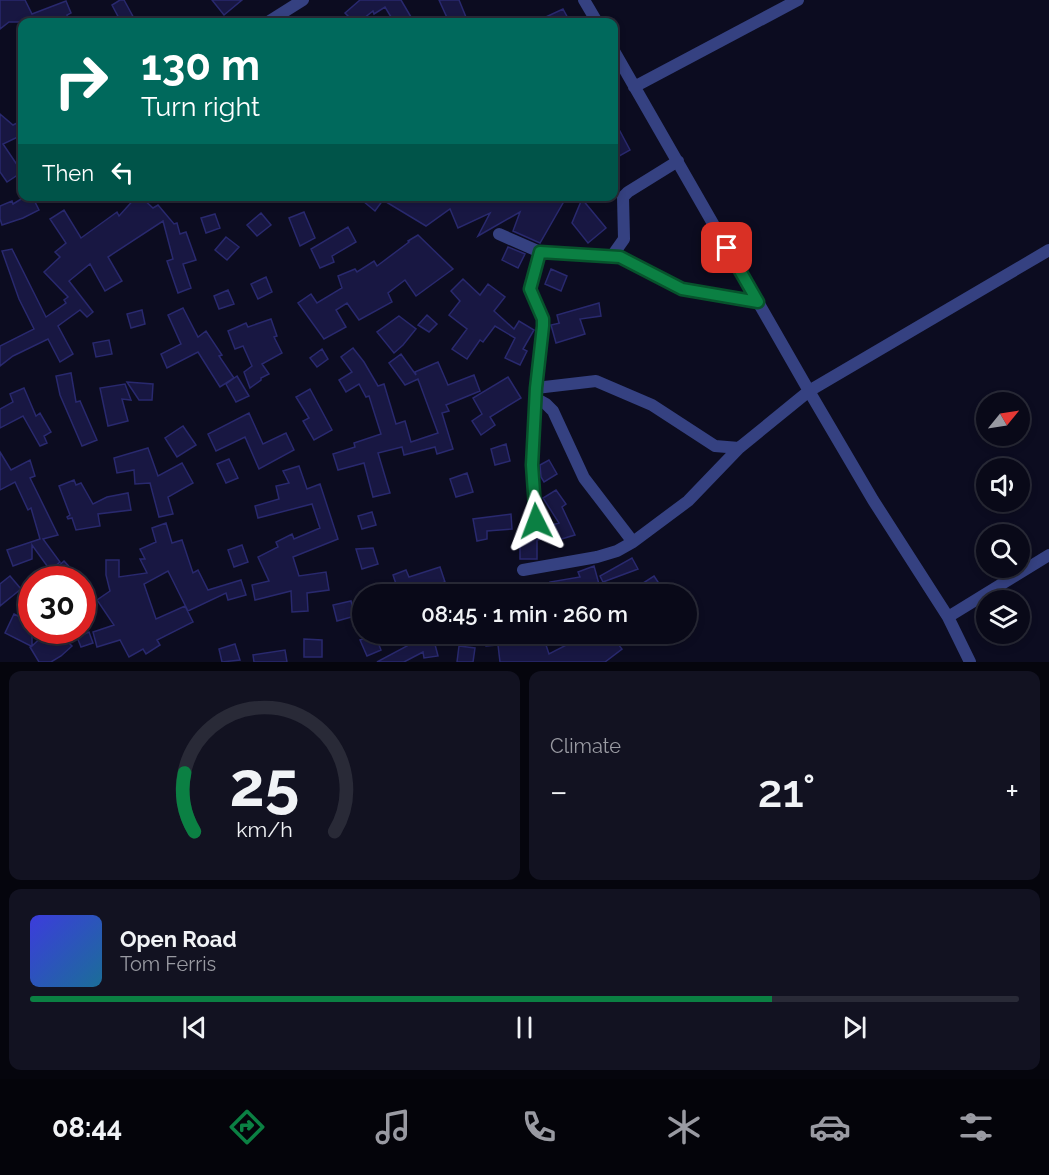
<!DOCTYPE html>
<html lang="en">
<head>
<meta charset="utf-8">
<style>
  :root { --surface:#090918; --page:#121221; --text:#f1f3f6; --muted:#999aa2; --line:#292a37; --accent:#0b8043 }
  body { margin:0; font-family:Raleway,sans-serif; background:var(--page); color:var(--text); height:100vh; display:flex; flex-direction:column; font-size:22px; white-space:nowrap }
  * { box-sizing:border-box; margin:0 }
  p { font-size:20px; color:var(--muted) }
  .icon { flex:none; width:33px; height:33px; fill:none; stroke:currentColor; stroke-width:2; stroke-linecap:round; stroke-linejoin:round }
  .map { position:relative; height:662px; overflow:hidden }
  .details { display:flex; flex-direction:column; gap:9px; padding:9px; background:#05050d; flex:1 }
  .details>* { flex:none }
  .banner { position:absolute; left:18px; top:18px; width:600px; height:183px; border-radius:12px; box-shadow:0 3px 9px #0003,0 0 0 2px var(--line); background:#00695c; color:#fff; overflow:hidden }
  .needle { width:39px; rotate:60deg }
  .buttons { position:absolute; left:976px; top:392px; display:grid; gap:12px }
  .buttons a { display:grid; place-items:center; width:54px; height:54px; border-radius:50%; background:var(--surface); box-shadow:0 3px 9px #0003,0 0 0 2px var(--line); font-size:30px }
  .speed { position:absolute; left:18px; top:566px; display:flex; gap:12px; font-size:30px; font-weight:700; text-align:center }
  .speed>* { display:grid; place-content:center; width:78px; height:78px; border-radius:50%; background:var(--surface); box-shadow:0 3px 9px #0003,0 0 0 2px var(--line); line-height:1 }
  .speed .limit { border:9px solid #d22; background:#fff; color:#111 }
  .pin { position:absolute; display:grid; place-items:center; width:51px; height:51px; color:#fff; margin:-26px; border-radius:12px; box-shadow:0 3px 9px #0006 }
  .me { position:absolute; width:66px; margin:-33px; rotate:357deg; stroke-linejoin:round; filter:drop-shadow(0 0 4px #0008) }
  .turn { display:flex; align-items:center; gap:21px; height:126px; padding:0 24px; font-size:27px }
  .turn .icon { width:78px; height:78px; stroke-width:2.5 }
  .turn b { display:block; font-size:42px; line-height:51px }
  .then { display:flex; align-items:center; height:57px; padding:0 24px; background:#0003; gap:12px; font-size:22px }
  .big { font-size:45px; font-weight:600; line-height:1.1 }
  .details .tile { flex:1; display:flex; flex-direction:column; justify-content:center; gap:9px; min-width:0; padding:0 21px; border-radius:12px; background:var(--page) }
  .details .dial { align-items:center; gap:0 }
  .dial svg { height:156px; overflow:visible; fill:none; stroke:var(--line); stroke-width:7; stroke-linecap:round; text-anchor:middle }
  .dial text { fill:var(--text); stroke:none }
  .song { display:flex; align-items:center; gap:18px }
  .cover { width:72px; height:72px; border-radius:9px; background:linear-gradient(135deg,hsl(240 70% 55%),hsl(200 70% 35%)) }
  .played { height:6px; border-radius:3px; background:linear-gradient(90deg,var(--accent) 75%,var(--line) 75%) }
  .keys { display:flex; justify-content:space-around; direction:ltr }
  .heat { display:flex; justify-content:space-between; align-items:center; font-size:33px; direction:ltr }
  .details .tiles { flex:1; display:grid; gap:9px; grid-template-columns:1fr 1fr }
  .tile:last-child { grid-column:span 2 }
  .trip { position:absolute; left:352px; top:584px; width:345px; height:60px; border-radius:30px; background:var(--surface); box-shadow:0 3px 9px #0003,0 0 0 2px var(--line); font-weight:600; line-height:60px; text-align:center }
  .dock { display:flex; height:96px; justify-content:space-around; align-items:center; background:#04040a; color:var(--muted) }
  .dock .icon { width:42px; height:42px }
  .dock .selected { color:var(--accent) }
  .dock b { font-size:27px; color:var(--text) }
  .map>svg:first-child { display:block }
</style>
</head>
<body>
<div class="map">
<svg width="1049" height="662" viewBox="0 0 1049 662">
  <rect width="100%" height="100%" fill="#0c0c20"/>
  <path fill="#181742" stroke="#29296e" stroke-width="1.5" d="M0,0H25L32,14L66,1L71,13L67,15L70,22H9L0,29Z
    M120,0H124L136,22H121L112,5Z
    M212,0H242L224,15Z
    M360,0H401L414,22H394L385,7L374,14L373,11L359,22H354L345,13Z
    M439,0H459L468,22H449Z
    M563,9L570,22H535Z
    M0,114L13,125L19,122L22,129V135L3,144L22,172L7,182L0,172Z
    M614,120L630,150L614,159Z
    M26,196H32L39,210L23,218L2,225L0,219V206L12,201L13,204Z
    M137,196H140L153,208L158,205L174,224L177,223L180,234L186,232L196,260L183,264L191,288L178,293L167,261L173,259L163,221L108,257L122,281L105,291L90,264L69,281L93,312L87,317L80,310L58,326L73,354L60,362L48,339L13,356L0,366V346L34,329L19,299L2,251L12,249L46,317L66,303L64,300L68,297L44,272L60,257L55,252L66,243L50,219L64,210L81,238L117,212L119,216Z
    M357,196H567L540,243L513,231L520,212L478,236L490,213L458,228L450,209L426,226L383,200L375,211Z
    M582,199L606,228L588,243L572,223Z
    M304,212L315,238L300,246L289,218Z
    M261,213L271,225L257,236L247,225Z
    M215,214L220,228L206,233L201,218Z
    M348,227L356,242L332,256L334,262L320,268L311,249Z
    M418,235L453,269L416,296L405,280L388,293L392,302L359,320L347,303L336,310L346,327L324,339L298,303L311,294L317,303L342,288L338,276L355,269L357,272L374,261L377,266L409,242L408,241Z
    M226,237L239,247L227,260L215,250Z
    M508,247L525,254L518,268L502,260Z
    M551,269L567,276L561,291L545,284Z
    M266,277L272,292L258,299L251,284Z
    M463,279L480,295L488,284L505,297L494,311L514,329L519,321L534,330L523,349L527,351L520,365L505,358L515,338L495,326L483,342L480,340L467,359L452,349L467,329L449,315L460,301L451,291Z
    M228,290L234,304L219,309L214,296Z
    M599,303L601,316L580,319L585,334L556,343L551,325L560,323H559L557,315Z
    M183,308L198,337L206,331L222,355L219,356L234,378L220,387L198,352L167,368L161,354L181,344L168,315Z
    M142,310L145,324L131,328L127,314Z
    M427,315L437,324L429,332L418,325Z
    M399,316L416,329L403,345L394,353L377,332Z
    M271,319L277,336L274,337L282,353L262,364L269,374L261,378V380L250,388L244,372L252,366L243,346L235,349L228,331L246,323L248,327Z
    M109,340L112,354L96,357L93,343Z
    M353,348L364,362L378,386L384,384L396,424L405,421L411,442L438,433L418,379L405,385L389,363L401,354L416,375L415,372L438,362L448,385L474,375L480,391L446,405L449,411L442,413L453,449L437,454L435,447L404,455L402,447L378,453L390,493L373,497L364,463L338,470L333,454L355,447L354,443L381,434L369,396L366,397L359,384L346,392L339,380L352,372L341,357Z
    M322,349L328,359L317,367L310,358Z
    M71,373L76,402L80,401L97,440L82,446L60,395L56,376Z
    M237,376L249,396L236,402L226,384Z
    M508,377L521,398L490,417L495,425L481,435L472,421L482,414L473,398Z
    M127,382L153,384L152,400H139Z
    M125,384L131,400L122,399L128,421L108,426L100,388Z
    M24,388L36,416L40,413L51,432L44,436L47,443L40,446L23,416L0,428V409L13,402L10,394Z
    M310,389L332,430L314,440L303,421L309,418L296,397Z
    M249,413L263,444L286,433L294,450L259,469L245,437L216,451L208,434Z
    M183,426L196,445L177,457L165,438Z
    M506,444L510,461L495,465L491,449Z
    M148,448L158,476L182,463L193,483L168,497L173,514L159,517L150,483L135,484L134,470L117,473L114,458Z
    M0,452L11,470L30,460L35,476L30,478L58,535L43,539L60,562L50,570L32,545V559L13,566L7,550L40,539L31,508L28,510L15,482L0,490Z
    M229,459L238,478L226,483L217,464Z
    M549,460L557,474L544,482L541,477L540,465Z
    M299,466L307,489L320,484L338,539L293,557L299,576L326,572L329,590L307,593L308,611L292,612L291,591L255,600L252,585L269,581L258,557L278,547L276,542L292,534L294,539L320,528L312,504L258,518L255,506L279,499L276,486L289,483L283,471Z
    M467,473L473,492L456,497L450,479Z
    M74,480L76,485L81,483L93,504L107,497L128,493L131,510L98,514L100,526L76,530L72,518L68,519L67,517L70,515L59,486Z
    M556,490L566,504L562,507L575,535L558,540L556,536L537,540V559H520V531L537,529L559,523L543,498Z
    M372,512L376,525L362,529L358,516Z
    M511,514L512,529L487,531V539L477,541L473,519Z
    M166,523L172,543L182,540L193,573L198,570L208,590L241,580L246,595L228,600L226,593L188,611L168,571L144,584L156,619L185,606L193,622L157,640L160,645L146,654L143,649L129,657L120,640L97,647L93,632L114,625L97,600L110,591L106,575V560H119V577L147,573L140,559H145L140,549L156,542L152,528Z
    M242,545L248,562L234,567L228,550Z
    M373,548L378,564L362,569L356,549Z
    M632,558L638,569L603,582L600,576Z
    M64,561L75,573L68,579H62L54,570Z
    M594,566L599,584L577,592L553,594L550,582L580,577L578,572Z
    M440,567L445,582L427,587L429,594H374V589L396,584L393,575L406,570L409,577Z
    M10,576L21,589L0,606V584Z
    M654,576L666,594H626Z
    M351,601L355,616L337,621L333,605Z
    M14,614L32,623V646L48,631L65,639L72,646L61,656L51,662H39L30,647L31,646L5,633Z
    M89,632L93,643L81,647L77,637Z
    M413,633H432L438,656L424,658L423,652L404,662H377L407,646L404,641L414,636Z
    M484,633H542L549,654L582,637L579,633H597L603,641L611,635L622,649L605,662H500L498,645L486,646Z
    M375,635L381,650L367,656L360,640Z
    M304,639L322,640V657H304Z
    M235,644L240,660L222,662L219,649Z
    M459,646L475,648L473,662H457Z
    M285,650L287,662H254L253,655Z"/>
  <g fill="none" stroke-linecap="round" stroke-linejoin="round">
    <path stroke="#354181" stroke-width="12" d="M584,0L597,22
      M268,22L303,0
      M614,51L809,391L873,500L948,617L970,662
      M634,87L798,0
      M499,234L540,252L620,257L682,289L758,302
      M612,256L624,239L623,197L628,192L678,161
      M536,388L596,381L652,405L715,446L739,448
      M535,398L546,404L553,411L584,478L633,542
      M536,521L532,465L536,388L543,326V319L530,289L540,252
      M523,570L597,557L617,551L633,542L688,501L739,448L809,391L1049,250
      M948,617L1049,555"/>
  </g>
  <g fill="none" stroke-linecap="round" stroke-linejoin="round">
    <defs>
      <path id="route" d="M536,521L532,465L536,388L543,326V319L530,289L540,252L620,257L682,289L758,302L727,248"/>
    </defs>
    <use href="#route" stroke="#07532c" stroke-width="15"/>
    <use href="#route" stroke="#0b8043" stroke-width="10"/>
  </g>
</svg>
<div class="buttons">
<a><svg class="needle" viewBox="-14 -14 28 28"><path d="M0-13l5 13h-10z" fill="#e53935"/><path d="M0 13l5-13h-10z" fill="#999aa2"/></svg></a>
<a><svg class="icon" aria-label="sound" viewBox="0 0 24 24"><path d="M4 9h4l5-4v14l-5-4H4zM17 9q2 3 0 6"/></svg></a>
<a><svg class="icon" aria-label="search" viewBox="0 0 24 24"><circle cx="10" cy="10" r="6"/><path d="M15 15l6 6"/></svg></a>
<a><svg class="icon" aria-label="layers" viewBox="0 0 24 24"><path d="M12 4l9 5-9 5-9-5zM3 14l9 5 9-5"/></svg></a>
</div>
<div class="speed"><div class="limit">30</div></div>
<div class="pin" style="left:727px;top:248px;background:#d93025"><svg class="icon" aria-label="arrive" viewBox="0 0 24 24"><path d="M6 21V4h12l-3 4 3 4H6"/></svg></div>
<svg class="me" style="left:536px;top:521px" viewBox="-20 -20 40 40"><path d="M0-17L14 15 0 8-14 15z" fill="#0b8043" stroke="#fff" stroke-width="4"/></svg>
<div class="trip">08:45 · 1 min · 260 m</div>
<div class="banner">
<div class="turn"><svg class="icon" aria-label="right" viewBox="0 0 24 24"><path d="M7 20v-9h11M14 6l5 5-5 5"/></svg><div><b>130 m</b>Turn right</div></div>
<div class="then">Then<svg class="icon" aria-label="left" viewBox="0 0 24 24"><path d="M17 20v-9H6M10 6l-5 5 5 5"/></svg></div>
</div>
</div>
<section class="details">
<div class="tiles">
<div class="tile dial"><svg viewBox="0 0 100 80">
<path d="M14 69A42 42 0 1 1 86 69"/>
<path d="M14 69A42 42 0 0 1 9 39" stroke="#0b8043"/>
<text x="50" y="56" font-size="32" font-weight="700">25</text>
<text x="50" y="72" font-size="11">km/h</text>
</svg></div>
<div class="tile"><p>Climate</p>
<div class="heat"><a>−</a><b class="big">21°</b><a>+</a></div>
</div>
<div class="tile">
<div class="song"><i class="cover"></i><div><b>Open Road</b><p>Tom Ferris</p></div></div>
<div class="played"></div>
<div class="keys"><svg class="icon" aria-label="previous" viewBox="0 0 24 24"><path d="M18 5L8 12l10 7zM5 5v14"/></svg><svg class="icon" aria-label="pause" viewBox="0 0 24 24"><path d="M8 5v14M16 5v14"/></svg><svg class="icon" aria-label="next" viewBox="0 0 24 24"><path d="M6 5l10 7-10 7zM19 5v14"/></svg></div>
</div>
</div>
</section>
<nav class="dock">
<b>08:44</b>
<svg class="icon selected" aria-label="directions" viewBox="0 0 24 24"><path d="M12 3l9 9-9 9-9-9zM9 14v-3h6M13 9l2 2-2 2"/></svg>
<svg class="icon" aria-label="music" viewBox="0 0 24 24"><path d="M9 18V5l10-2v13"/><circle cx="6" cy="18" r="3"/><circle cx="16" cy="16" r="3"/></svg>
<svg class="icon" aria-label="phone" viewBox="0 0 24 24"><path d="M5 4h4l2 5-3 2q2 4 5 5l2-3 5 2v4C11 20 4 13 5 4z"/></svg>
<svg class="icon" aria-label="climate" viewBox="0 0 24 24"><path d="M12 3v18M4 7l16 10M4 17L20 7"/></svg>
<svg class="icon" aria-label="car" viewBox="0 0 24 24"><path d="M5 17H2v-5l4-1 3-4h7l3 4 3 1v5h-3M9 17h6M6 11h13"/><circle cx="7" cy="17" r="2"/><circle cx="17" cy="17" r="2"/></svg>
<svg class="icon" aria-label="filters" viewBox="0 0 24 24"><path d="M4 7h16M4 17h16"/><circle cx="9" cy="7" r="2"/><circle cx="15" cy="17" r="2"/></svg>
</nav>
</body>
</html>
